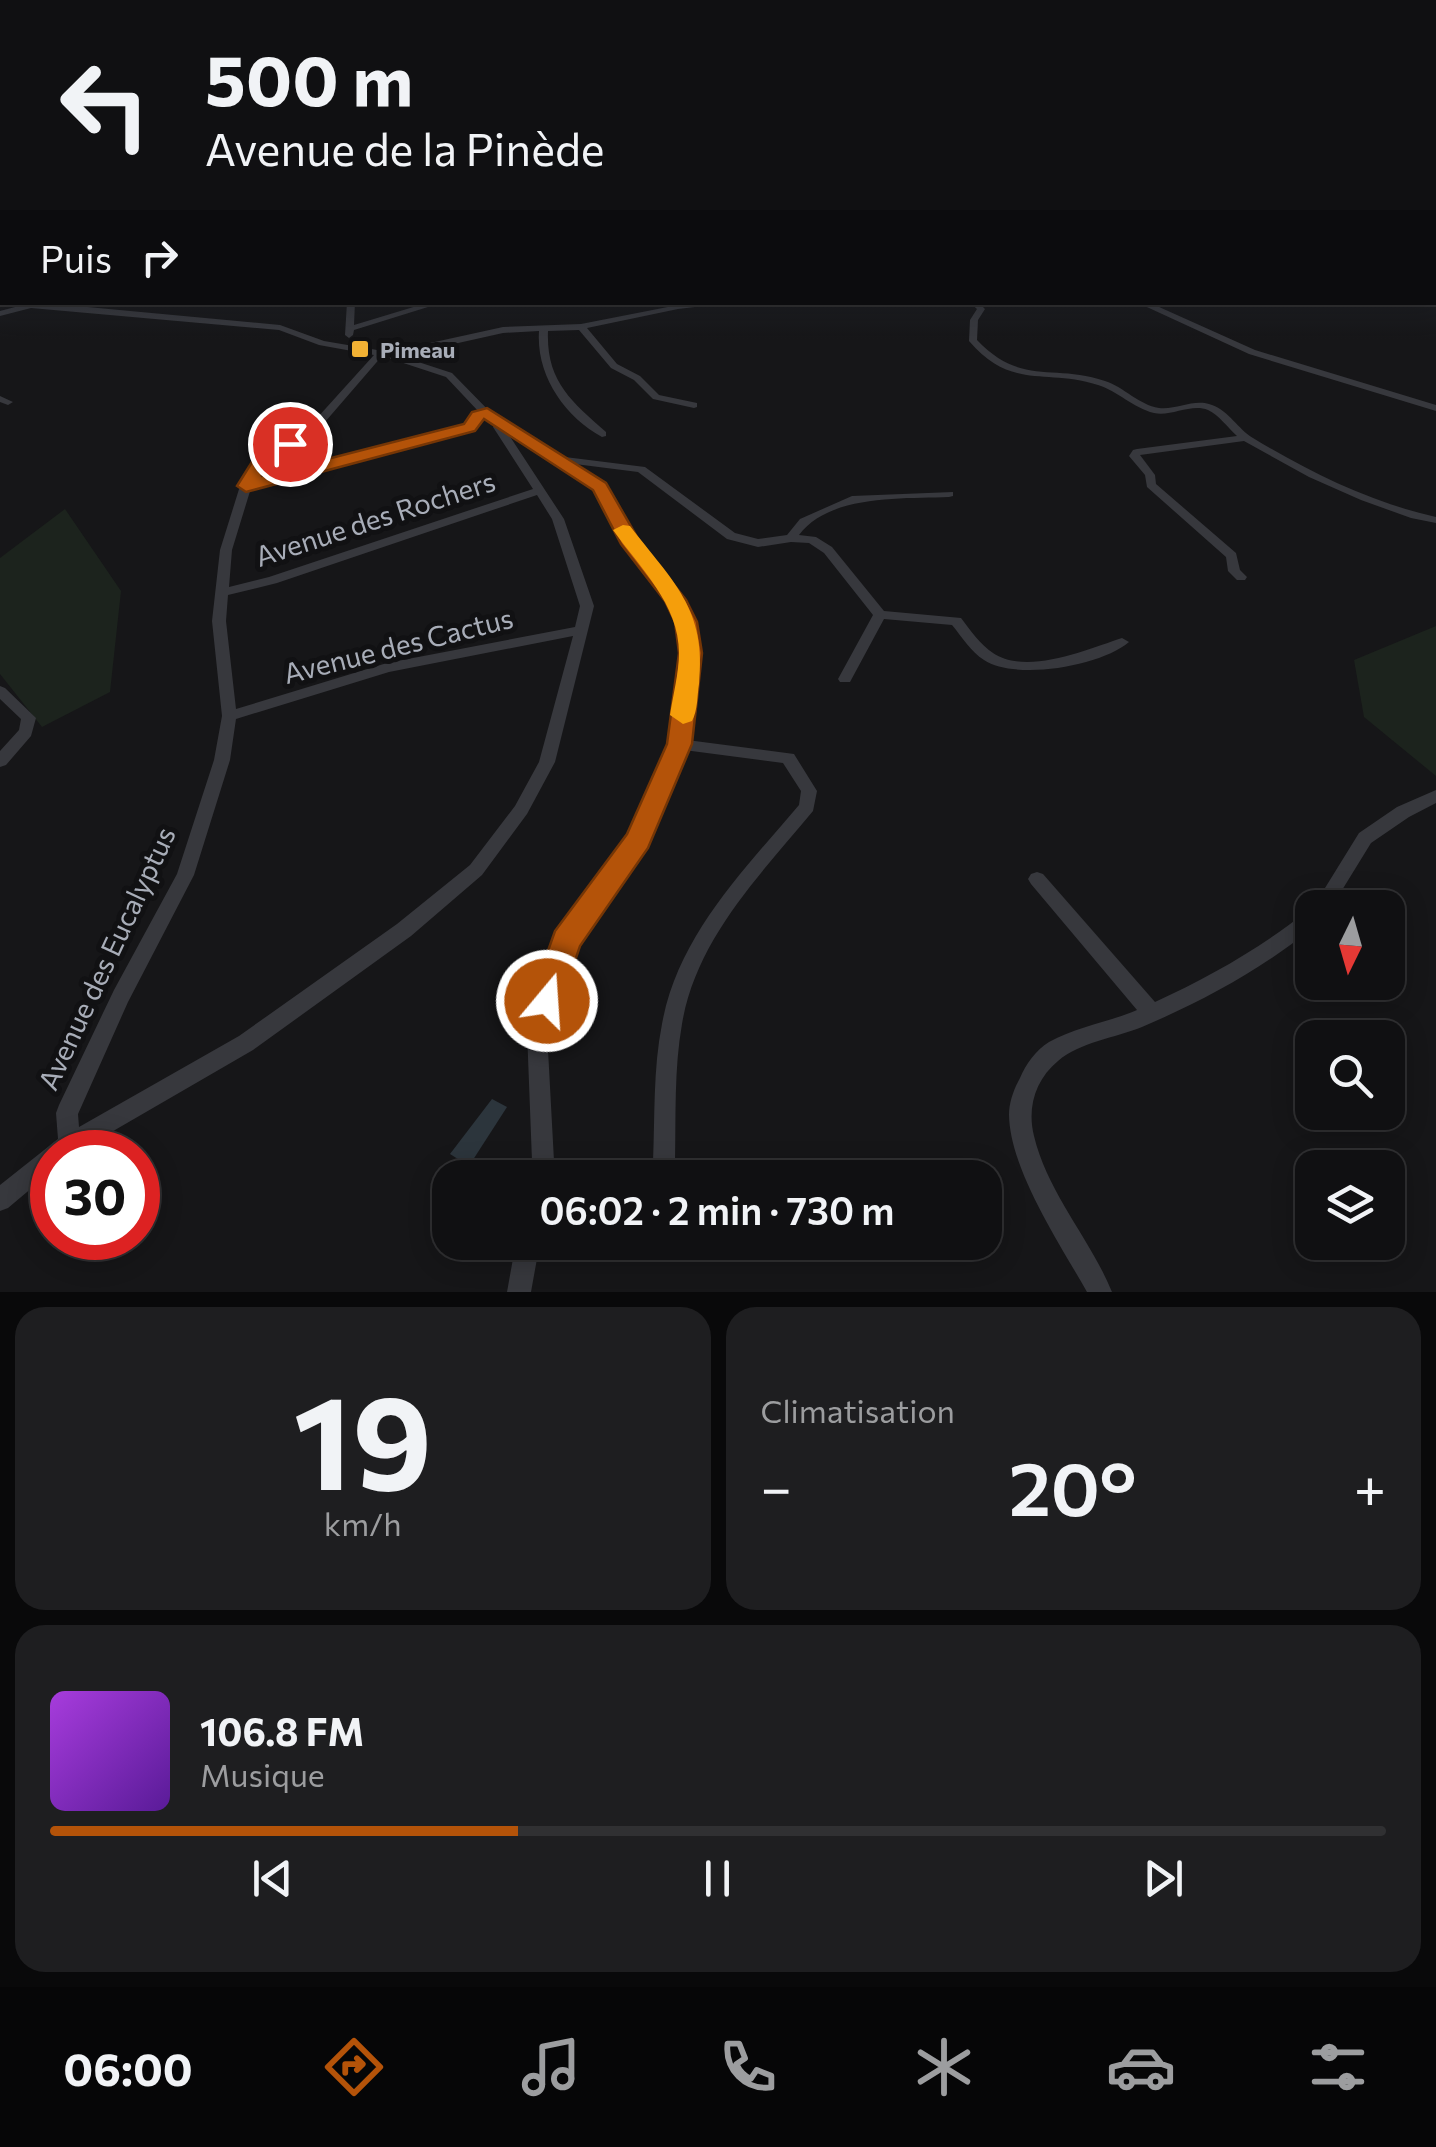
<!DOCTYPE html>
<html lang="fr">
<head>
<meta charset="utf-8">
<style>
  :root { --surface:#101012; --page:#1e1e20; --text:#f1f3f6; --muted:#9c9d9f; --line:#303032; --accent:#b45309 }
  body { margin:0; font-family:Commissioner,sans-serif; background:var(--page); color:var(--text); height:100vh; display:flex; flex-direction:column; font-size:38px; white-space:nowrap }
  * { box-sizing:border-box; margin:0 }
  p { font-size:32px; color:var(--muted) }
  .icon { flex:none; width:55px; height:55px; fill:none; stroke:currentColor; stroke-width:2; stroke-linecap:round; stroke-linejoin:round }
  .map { position:relative; height:1292px; overflow:hidden }
  .side { display:flex; flex-direction:column; gap:15px; padding:15px; background:#09090a; flex:1 }
  .side>* { flex:none }
  .guide { position:absolute; left:0px; top:0px; width:1438px; height:305px; box-shadow:0 5px 25px #0003,0 0 0 2px var(--line); background:#101012; color:var(--text); overflow:hidden }
  .needle { width:65px; rotate:185deg }
  .fabs { position:absolute; left:1295px; top:890px; display:grid; gap:20px }
  .fabs a { display:grid; place-items:center; width:110px; height:110px; border-radius:20px; background:var(--surface); box-shadow:0 5px 25px #0003,0 0 0 2px var(--line); font-size:50px }
  .speed { position:absolute; left:30px; top:1130px; display:flex; gap:20px; font-size:50px; font-weight:700; text-align:center }
  .speed>* { display:grid; place-content:center; width:130px; height:130px; border-radius:50%; background:var(--surface); box-shadow:0 5px 25px #0003,0 0 0 2px var(--line); line-height:1 }
  .speed .limit { border:15px solid #d22; background:#fff; color:#111 }
  .pin { position:absolute; display:grid; place-items:center; width:85px; height:85px; color:#fff; margin:-42px; border:5px solid #fff; border-radius:50%; box-shadow:0 2px 10px #0007 }
  .me { position:absolute; width:110px; margin:-55px; rotate:18deg; stroke-linejoin:round; filter:drop-shadow(0 0 8px #0008) }
  .turn { display:flex; align-items:center; gap:35px; height:210px; padding:0 40px; font-size:45px }
  .turn .icon { width:130px; height:130px; stroke-width:2.5 }
  .turn b { display:block; font-size:70px; line-height:85px }
  .then { display:flex; align-items:center; height:95px; padding:0 40px; background:#0003; gap:20px; font-size:38px }
  .big { font-size:75px; font-weight:600; line-height:1.1 }
  .side .tile { flex:1; display:flex; flex-direction:column; justify-content:center; gap:15px; min-width:0; padding:0 35px; border-radius:30px; background:var(--page) }
  .side .dial { align-items:center; gap:0 }
  .dial b { font-size:130px; line-height:1 }
  .song { display:flex; align-items:center; gap:30px }
  .cover { width:120px; height:120px; border-radius:15px; background:linear-gradient(135deg,hsl(280 70% 55%),hsl(270 70% 35%)) }
  .played { height:10px; border-radius:5px; background:linear-gradient(90deg,var(--accent) 35%,var(--line) 35%) }
  .keys { display:flex; justify-content:space-around; direction:ltr }
  .heat { display:flex; justify-content:space-between; align-items:center; font-size:55px; direction:ltr }
  .side .tiles { flex:1; display:grid; gap:15px; grid-template-columns:1fr 1fr }
  .tile:last-child { grid-column:span 2 }
  .trip { position:absolute; left:432px; top:1160px; width:570px; height:100px; border-radius:30px; background:var(--surface); box-shadow:0 5px 25px #0003,0 0 0 2px var(--line); font-weight:600; line-height:100px; text-align:center }
  .menu { display:flex; height:160px; justify-content:space-around; align-items:center; background:#060607; color:var(--muted) }
  .menu .icon { width:70px; height:70px }
  .menu .current { color:var(--accent) }
  .menu b { font-size:45px; color:var(--text) }
  .map>svg:first-child { display:block }
</style>
</head>
<body>
<div class="map">
<svg width="1436" height="1292" viewBox="0 0 1436 1292">
  <rect width="100%" height="100%" fill="#161618"/>
  <path fill="#1c231d" d="M65,509L121,591L110,692L42,727L0,674V558Z
    M1436,626V776L1364,717L1354,660Z"/>
  <path fill="#2c353c" d="M492,1099L507,1107L469,1166L450,1154Z"/>
  <g fill="none" stroke-linecap="round" stroke-linejoin="round">
    <path fill="#37383d" fill-rule="evenodd" d="M2,176V180L0,181V177Z
      M2,207V211L0,212V208Z
      M1435,215H1436V219H1435Z
      M0,288H2V292H0Z
      M34,302L280,325L324,341L389,352L503,327L581,324L678,305L737,302L678,309L587,328L617,364L640,376L659,395L697,403V407L694,408L653,399L634,380L611,368L579,330L548,331C546,381 571,401 606,432V436L602,437C564,416 536,375 539,331L503,333L400,356L452,373L496,418L565,457L645,467L735,533L758,539L787,535L800,519L852,496L953,492V496L949,497C902,499 830,494 799,535L816,537L832,547L884,611L961,618C970,630 980,644 993,653C1027,676 1088,649 1122,638L1129,642C1101,666 1016,681 984,660C971,652 962,637 952,625L884,619L850,682H840L838,679L873,615L824,553L809,543L791,542L758,547L727,539L638,472L575,464L604,485L636,543L680,597L693,622L698,653L687,740L794,754L817,791L813,811C760,875 696,939 682,1024C674,1069 676,1116 675,1162L672,1170L664,1173L656,1170L653,1162C655,1116 653,1069 662,1024C678,936 743,871 799,805L801,791L783,763L684,750L644,845L574,943L547,1031L554,1161L551,1178H529L532,1161L527,1031L559,934L631,837L671,744L684,653L679,622L669,601L625,544L595,489L557,461L507,432L564,519L594,606L555,762L527,814L482,875L411,936L253,1050L77,1152H52V1171L8,1208L0,1211V1185L58,1139L56,1113L59,1105L114,990L177,874L214,760L222,716L212,621L220,550L240,486L255,464L317,418L374,355L319,345L279,330L31,308L0,316V311ZM382,356L446,377L479,412L475,413L465,425L255,480L263,468L325,422ZM481,417L494,425L493,427L533,489L269,577L229,587L232,550L251,488L473,429ZM537,495L552,519L580,606L575,627L387,663L236,709L226,621L228,595L277,583ZM573,636L539,762L515,806L470,865L397,924L239,1036L79,1127L78,1114L128,1002L194,875L230,760L236,719L389,672Z
      M347,302H355L354,325L430,302H444L354,330L353,335L349,338L345,335Z
      M969,302H978L985,309L978,320L977,340C1022,387 1053,363 1105,381C1124,387 1139,405 1159,408C1178,410 1194,398 1212,405C1229,411 1238,429 1253,438C1309,472 1372,503 1436,517V523L1411,518L1361,500L1309,477L1244,441L1140,455L1155,475L1156,484L1236,553L1240,570L1247,577L1245,580H1237L1228,571L1226,557L1147,487L1145,475L1129,456L1133,450L1137,449L1237,436C1228,428 1219,415 1208,410C1191,403 1171,417 1154,413C1133,408 1118,391 1098,385C1045,368 1012,391 969,341L970,320L977,309Z
      M1136,302H1148L1255,350L1436,405V411L1249,354Z
      M0,396L13,402L8,405L0,402Z
      M0,686L5,688L36,718L31,736L6,765L0,767V751L19,730L21,719L0,699Z
      M1436,790V803L1409,817L1371,843L1331,908L1312,909L1359,833L1397,807Z
      M1037,872L1043,874L1155,1002C1209,977 1259,949 1306,912L1312,910V928C1261,970 1203,1001 1142,1027C1115,1038 1080,1042 1058,1061C1035,1080 1027,1108 1034,1136C1048,1194 1090,1238 1112,1292H1087C1060,1244 1010,1170 1009,1115C1009,1102 1014,1089 1020,1078C1026,1064 1036,1050 1049,1042C1076,1027 1109,1022 1137,1010L1031,884L1028,879L1031,874Z
      M516,1242H540L531,1292H507Z"/>
    <path stroke="#53555c" stroke-width="22" d="M0,242L2,241"/>
  </g>
  <linearGradient id="sky" x2="0" y2="1"><stop stop-color="#0c0c0d"/><stop offset="0.47" stop-color="#363c48"/><stop offset="1" stop-color="#363c48" stop-opacity="0"/></linearGradient>
  <rect width="1436" height="339" fill="url(#sky)"/>
  <path fill="#b45309" stroke="#753606" stroke-width="2.5" d="M487,408L606,483L640,542L686,600L697,622L702,653L692,744L648,848L580,946L558,1011L547,1016L535,1011L530,1001L555,931L627,834L667,744L679,653L675,622L665,601L621,544L593,490L484,419L475,431L246,492L237,486L252,462L284,440L299,444L261,476L464,424L472,412Z"/>
  <path fill="#f59e0b" d="M623,525L630,526C673,582 707,609 699,684C697,696 698,710 692,721L683,724L670,715C673,695 679,673 679,653C679,604 640,568 613,530Z"/>
  <rect fill="#f2b134" stroke="#111113" stroke-width="4" x="350" y="339" width="20" height="20" rx="5"/>
  <g text-anchor="middle" dominant-baseline="central" stroke-width="10" stroke-linejoin="round" paint-order="stroke">
    <g font-size="22" font-weight="bold" fill="#a8adb8" stroke="#111113" text-anchor="start">
      <text x="380" y="349">Pimeau</text>
    </g>
    <g font-size="28" fill="#a8adb8" stroke="#111113">
      <text transform="translate(375 518) rotate(-18)">Avenue des Rochers</text>
      <text transform="translate(398 645) rotate(-14)">Avenue des Cactus</text>
      <text transform="translate(106 958) rotate(-65)">Avenue des Eucalyptus</text>
    </g>
  </g>
</svg>
<div class="fabs">
<a><svg class="needle" viewBox="-14 -14 28 28"><path d="M0-13l5 13h-10z" fill="#e53935"/><path d="M0 13l5-13h-10z" fill="#9c9d9f"/></svg></a>
<a><svg class="icon" aria-label="search" viewBox="0 0 24 24"><circle cx="10" cy="10" r="6"/><path d="M15 15l6 6"/></svg></a>
<a><svg class="icon" aria-label="layers" viewBox="0 0 24 24"><path d="M12 4l9 5-9 5-9-5zM3 14l9 5 9-5"/></svg></a>
</div>
<div class="speed"><div class="limit">30</div></div>
<div class="pin" style="left:290px;top:444px;background:#d93025"><svg class="icon" aria-label="arrive" viewBox="0 0 24 24"><path d="M6 21V4h12l-3 4 3 4H6"/></svg></div>
<svg class="me" style="left:547px;top:1001px" viewBox="-20 -20 40 40"><circle r="17" fill="#b45309" stroke="#fff" stroke-width="3"/><path d="M0-11L8 9 0 5-8 9z" fill="#fff"/></svg>
<div class="trip">06:02 · 2 min · 730 m</div>
<div class="guide">
<div class="turn"><svg class="icon" aria-label="left" viewBox="0 0 24 24"><path d="M17 20v-9H6M10 6l-5 5 5 5"/></svg><div><b>500 m</b>Avenue de la Pinède</div></div>
<div class="then">Puis<svg class="icon" aria-label="right" viewBox="0 0 24 24"><path d="M7 20v-9h11M14 6l5 5-5 5"/></svg></div>
</div>
</div>
<section class="side">
<div class="tiles">
<div class="tile dial"><b>19</b><p>km/h</p></div>
<div class="tile"><p>Climatisation</p>
<div class="heat"><a>−</a><b class="big">20°</b><a>+</a></div>
</div>
<div class="tile">
<div class="song"><i class="cover"></i><div><b>106.8 FM</b><p>Musique</p></div></div>
<div class="played"></div>
<div class="keys"><svg class="icon" aria-label="previous" viewBox="0 0 24 24"><path d="M18 5L8 12l10 7zM5 5v14"/></svg><svg class="icon" aria-label="pause" viewBox="0 0 24 24"><path d="M8 5v14M16 5v14"/></svg><svg class="icon" aria-label="next" viewBox="0 0 24 24"><path d="M6 5l10 7-10 7zM19 5v14"/></svg></div>
</div>
</div>
</section>
<nav class="menu">
<b>06:00</b>
<svg class="icon current" aria-label="directions" viewBox="0 0 24 24"><path d="M12 3l9 9-9 9-9-9zM9 14v-3h6M13 9l2 2-2 2"/></svg>
<svg class="icon" aria-label="music" viewBox="0 0 24 24"><path d="M9 18V5l10-2v13"/><circle cx="6" cy="18" r="3"/><circle cx="16" cy="16" r="3"/></svg>
<svg class="icon" aria-label="phone" viewBox="0 0 24 24"><path d="M5 4h4l2 5-3 2q2 4 5 5l2-3 5 2v4C11 20 4 13 5 4z"/></svg>
<svg class="icon" aria-label="climate" viewBox="0 0 24 24"><path d="M12 3v18M4 7l16 10M4 17L20 7"/></svg>
<svg class="icon" aria-label="car" viewBox="0 0 24 24"><path d="M5 17H2v-5l4-1 3-4h7l3 4 3 1v5h-3M9 17h6M6 11h13"/><circle cx="7" cy="17" r="2"/><circle cx="17" cy="17" r="2"/></svg>
<svg class="icon" aria-label="filters" viewBox="0 0 24 24"><path d="M4 7h16M4 17h16"/><circle cx="9" cy="7" r="2"/><circle cx="15" cy="17" r="2"/></svg>
</nav>
</body>
</html>
